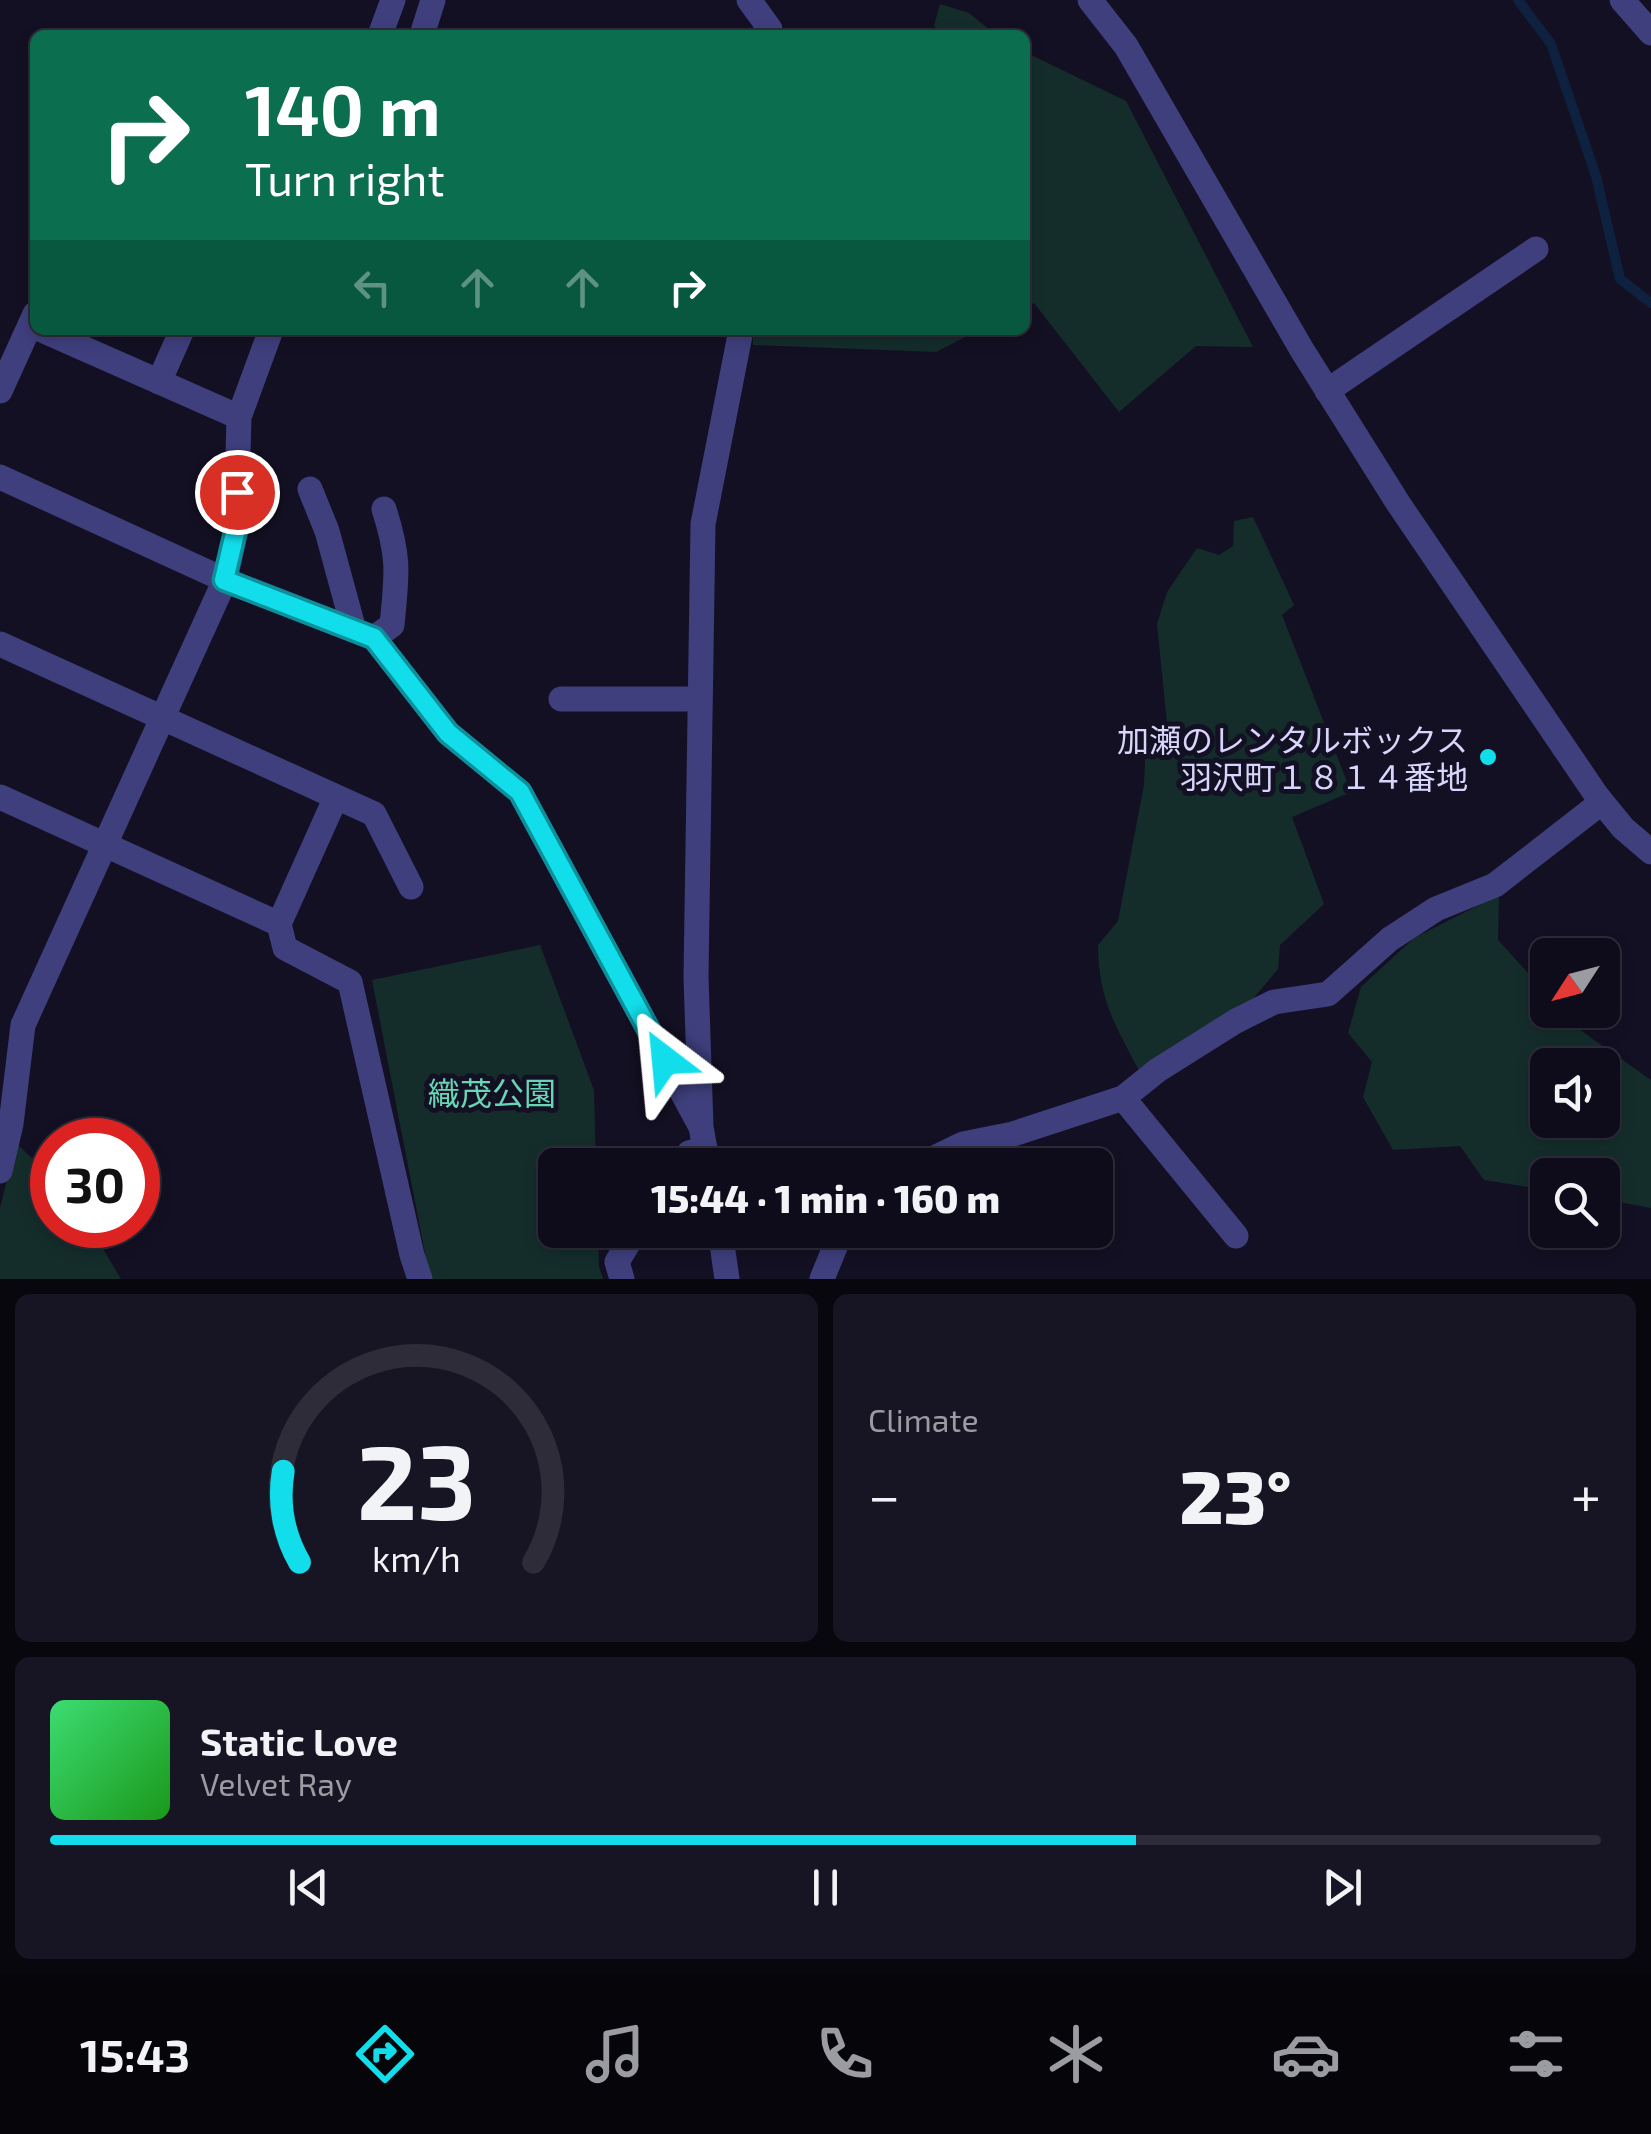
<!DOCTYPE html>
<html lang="en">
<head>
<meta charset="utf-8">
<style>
  :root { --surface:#0e0c1a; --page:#171523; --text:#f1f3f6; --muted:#9b9ba2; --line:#2e2c39; --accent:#12deeb }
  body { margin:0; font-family:"Exo 2","Noto Sans JP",sans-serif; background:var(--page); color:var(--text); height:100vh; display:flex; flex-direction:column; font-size:38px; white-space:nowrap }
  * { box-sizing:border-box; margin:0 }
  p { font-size:32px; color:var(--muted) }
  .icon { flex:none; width:55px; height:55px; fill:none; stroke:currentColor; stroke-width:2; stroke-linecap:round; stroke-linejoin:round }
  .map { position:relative; height:1279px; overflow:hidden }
  .drawer { display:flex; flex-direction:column; gap:15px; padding:15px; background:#08070e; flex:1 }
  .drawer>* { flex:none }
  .guide { position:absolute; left:30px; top:30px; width:1000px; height:305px; border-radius:15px; box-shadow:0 5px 15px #0003,0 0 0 2px var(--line); background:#0b6e4f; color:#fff; overflow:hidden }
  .needle { width:65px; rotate:234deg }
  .buttons { position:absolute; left:1530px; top:938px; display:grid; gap:20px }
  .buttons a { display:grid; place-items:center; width:90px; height:90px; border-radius:15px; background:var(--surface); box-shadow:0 5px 15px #0003,0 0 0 2px var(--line); font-size:50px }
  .speed { position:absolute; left:30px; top:1118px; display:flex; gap:20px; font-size:50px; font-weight:700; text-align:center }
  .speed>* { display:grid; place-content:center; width:130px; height:130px; border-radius:50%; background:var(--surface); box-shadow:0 5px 15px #0003,0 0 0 2px var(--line); line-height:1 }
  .speed .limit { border:15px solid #d22; background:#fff; color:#111 }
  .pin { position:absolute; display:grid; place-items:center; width:85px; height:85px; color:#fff; margin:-42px; border:5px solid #fff; border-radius:50%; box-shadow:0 2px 10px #0007 }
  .me { position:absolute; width:110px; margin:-55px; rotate:331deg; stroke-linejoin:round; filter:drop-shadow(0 0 8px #0008) }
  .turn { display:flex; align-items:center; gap:35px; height:210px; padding:0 50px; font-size:45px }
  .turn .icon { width:130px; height:130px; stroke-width:2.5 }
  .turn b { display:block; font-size:70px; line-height:85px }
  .lanes { display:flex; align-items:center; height:95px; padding:0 50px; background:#0003; justify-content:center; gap:50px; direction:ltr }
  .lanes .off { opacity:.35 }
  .big { font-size:75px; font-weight:800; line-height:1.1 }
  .drawer .tile { flex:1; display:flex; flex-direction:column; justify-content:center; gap:15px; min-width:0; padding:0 35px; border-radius:15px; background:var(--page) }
  .drawer .dial { align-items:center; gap:0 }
  .dial svg { height:260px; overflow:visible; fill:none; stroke:var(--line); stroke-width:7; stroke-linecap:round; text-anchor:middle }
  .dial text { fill:var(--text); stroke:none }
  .song { display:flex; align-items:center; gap:30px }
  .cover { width:120px; height:120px; border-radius:15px; background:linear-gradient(135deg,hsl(140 70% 55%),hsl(120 70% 35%)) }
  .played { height:10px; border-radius:5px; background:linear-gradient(90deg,var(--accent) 70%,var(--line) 70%) }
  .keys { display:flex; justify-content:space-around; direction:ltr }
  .heat { display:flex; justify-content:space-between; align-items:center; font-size:55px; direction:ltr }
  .drawer .tiles { flex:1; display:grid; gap:15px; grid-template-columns:1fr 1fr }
  .tile:last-child { grid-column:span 2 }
  .trip { position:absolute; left:538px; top:1148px; width:575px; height:100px; border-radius:15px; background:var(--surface); box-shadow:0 5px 15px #0003,0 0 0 2px var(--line); font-weight:800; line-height:100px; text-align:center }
  .dock { display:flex; height:160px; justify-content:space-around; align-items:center; background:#06050a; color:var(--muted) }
  .dock .icon { width:70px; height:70px }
  .dock .selected { color:var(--accent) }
  .dock b { font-size:45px; color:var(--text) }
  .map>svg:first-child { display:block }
</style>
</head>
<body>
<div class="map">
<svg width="1651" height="1279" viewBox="0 0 1651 1279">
  <rect width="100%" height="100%" fill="#131023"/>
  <path fill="#142d2b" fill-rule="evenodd" d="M940,4L969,13L996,35H943L934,26Z
    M1025,52L1126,101L1253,347L1196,346L1119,412L1034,303L1025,307Z
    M753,330H979L936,352L753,345Z
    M1253,517L1294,605L1282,615L1351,792L1292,817L1324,904L1280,945L1278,969L1252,1000L1141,1074C1116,1027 1098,999 1098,945L1118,921L1144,785L1146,739L1167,723L1157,624L1167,592L1197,548L1219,555L1233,546L1234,521Z
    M1499,895L1498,940L1547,994L1548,1010H1563L1583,1032L1651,1080V1208L1603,1199L1602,1175H1548L1547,1190L1484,1180L1460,1146L1393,1150L1363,1097L1372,1062L1348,1033L1361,987L1414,938ZM1548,1065H1602V1120H1548Z
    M540,945L594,1090L596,1165H555V1230H598L599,1267L603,1279H430L372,980Z
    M16,1143L52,1177V1225H89L121,1279H0V1208Z"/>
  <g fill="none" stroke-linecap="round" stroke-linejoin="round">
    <path stroke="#0e213e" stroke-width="10" d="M1518,0L1551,44L1596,176L1620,279L1651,303"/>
    <path stroke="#3f3f7e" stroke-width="25" d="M749,0L770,29L769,35
      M1090,0L1126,46L1302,350L1398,503L1597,796L1623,828L1651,852
      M1622,0L1651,33
      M380,35L393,0
      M422,35L433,0
      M42,330L239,417
      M159,382L182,330
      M0,391L35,314
      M1327,391L1536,249
      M0,477L225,580L374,638L448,733L520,792L701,1127
      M310,489L327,531L354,630
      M374,638L392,625C397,574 400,559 384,509
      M0,644L374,814L411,887
      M561,699H700
      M0,797L279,924L336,797
      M279,924L285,948L350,982L412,1255L420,1279
      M1123,1098L1236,1236
      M682,1165L689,1153L705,1148
      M708,1165L701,1127L696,977L703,524L741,330
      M920,1165L963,1144L1013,1134L1123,1098L1158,1070L1236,1021L1274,1002L1328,994L1390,939L1436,909L1495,885L1602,802
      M0,1171L11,1124L23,1025L225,580L236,529L239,417L271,330
      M720,1230L727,1279
      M622,1279L617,1262L636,1230
      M822,1279L837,1242L847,1230"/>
  </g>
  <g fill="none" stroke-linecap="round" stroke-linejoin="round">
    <defs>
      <path id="route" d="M237,492L236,529L224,580L374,638L448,733L520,792L665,1060"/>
    </defs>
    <use href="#route" stroke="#0c9099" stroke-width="25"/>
    <use href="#route" stroke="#12deeb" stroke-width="18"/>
  </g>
  <circle fill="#12deeb" stroke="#131023" stroke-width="4" cx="1488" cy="757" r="10"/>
  <g text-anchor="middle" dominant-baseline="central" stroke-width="10" stroke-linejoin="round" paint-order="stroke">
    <g font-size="32" fill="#d8d5fc" stroke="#131023" text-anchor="end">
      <text x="1468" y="739">加瀬のレンタルボックス<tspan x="1468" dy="37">羽沢町１８１４番地</tspan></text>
    </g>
    <g font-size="32" fill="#67d6b6" stroke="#131023">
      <text x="492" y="1092">織茂公園</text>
    </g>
  </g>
</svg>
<div class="buttons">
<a><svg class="needle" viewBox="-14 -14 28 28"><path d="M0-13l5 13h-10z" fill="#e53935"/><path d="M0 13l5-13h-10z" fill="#9b9ba2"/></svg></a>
<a><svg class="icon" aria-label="sound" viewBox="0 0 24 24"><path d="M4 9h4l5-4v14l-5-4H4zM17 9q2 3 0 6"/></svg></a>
<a><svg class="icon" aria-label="search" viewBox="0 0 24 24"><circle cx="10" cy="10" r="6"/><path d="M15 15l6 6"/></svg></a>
</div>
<div class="speed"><div class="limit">30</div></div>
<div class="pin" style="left:237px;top:492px;background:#d93025"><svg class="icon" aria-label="arrive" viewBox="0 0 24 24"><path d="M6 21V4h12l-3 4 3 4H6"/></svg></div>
<svg class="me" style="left:665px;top:1060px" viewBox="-20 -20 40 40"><path d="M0-17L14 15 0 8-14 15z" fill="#12deeb" stroke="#fff" stroke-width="4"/></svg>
<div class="trip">15:44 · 1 min · 160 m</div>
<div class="guide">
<div class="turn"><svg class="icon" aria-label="right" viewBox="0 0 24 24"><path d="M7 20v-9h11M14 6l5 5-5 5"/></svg><div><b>140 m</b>Turn right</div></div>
<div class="lanes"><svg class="icon off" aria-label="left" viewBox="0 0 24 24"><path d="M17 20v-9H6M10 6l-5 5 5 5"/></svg><svg class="icon off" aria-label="ahead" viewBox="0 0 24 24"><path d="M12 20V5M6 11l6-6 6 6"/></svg><svg class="icon off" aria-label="ahead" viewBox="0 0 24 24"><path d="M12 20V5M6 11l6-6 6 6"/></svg><svg class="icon" aria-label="right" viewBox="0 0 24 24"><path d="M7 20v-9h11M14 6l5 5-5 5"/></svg></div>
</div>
</div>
<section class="drawer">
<div class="tiles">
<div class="tile dial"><svg viewBox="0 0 100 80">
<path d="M14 69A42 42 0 1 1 86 69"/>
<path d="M14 69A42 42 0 0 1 9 41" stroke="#12deeb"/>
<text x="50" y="56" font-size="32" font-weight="700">23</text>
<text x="50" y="72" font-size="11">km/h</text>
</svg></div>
<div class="tile"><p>Climate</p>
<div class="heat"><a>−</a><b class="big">23°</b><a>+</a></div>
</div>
<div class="tile">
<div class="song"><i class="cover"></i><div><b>Static Love</b><p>Velvet Ray</p></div></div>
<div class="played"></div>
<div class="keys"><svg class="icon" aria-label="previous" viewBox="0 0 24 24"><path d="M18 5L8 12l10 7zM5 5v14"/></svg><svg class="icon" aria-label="pause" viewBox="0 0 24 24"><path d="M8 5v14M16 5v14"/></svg><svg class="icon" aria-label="next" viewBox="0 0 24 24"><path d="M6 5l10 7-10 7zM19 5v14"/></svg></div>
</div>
</div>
</section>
<nav class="dock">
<b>15:43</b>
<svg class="icon selected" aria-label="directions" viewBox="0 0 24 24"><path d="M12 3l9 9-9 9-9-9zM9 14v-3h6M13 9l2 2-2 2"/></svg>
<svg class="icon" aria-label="music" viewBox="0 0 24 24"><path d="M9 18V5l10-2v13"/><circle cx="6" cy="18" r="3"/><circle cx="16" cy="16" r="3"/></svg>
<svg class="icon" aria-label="phone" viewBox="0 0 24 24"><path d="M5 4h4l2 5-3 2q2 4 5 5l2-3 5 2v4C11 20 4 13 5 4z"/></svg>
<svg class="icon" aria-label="climate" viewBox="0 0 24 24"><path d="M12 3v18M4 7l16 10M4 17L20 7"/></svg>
<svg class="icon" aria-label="car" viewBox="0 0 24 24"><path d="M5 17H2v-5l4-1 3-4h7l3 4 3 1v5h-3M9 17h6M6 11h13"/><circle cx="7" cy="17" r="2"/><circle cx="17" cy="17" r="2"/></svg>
<svg class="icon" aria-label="filters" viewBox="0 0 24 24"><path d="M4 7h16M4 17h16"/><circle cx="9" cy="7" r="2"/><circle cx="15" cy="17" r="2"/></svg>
</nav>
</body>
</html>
